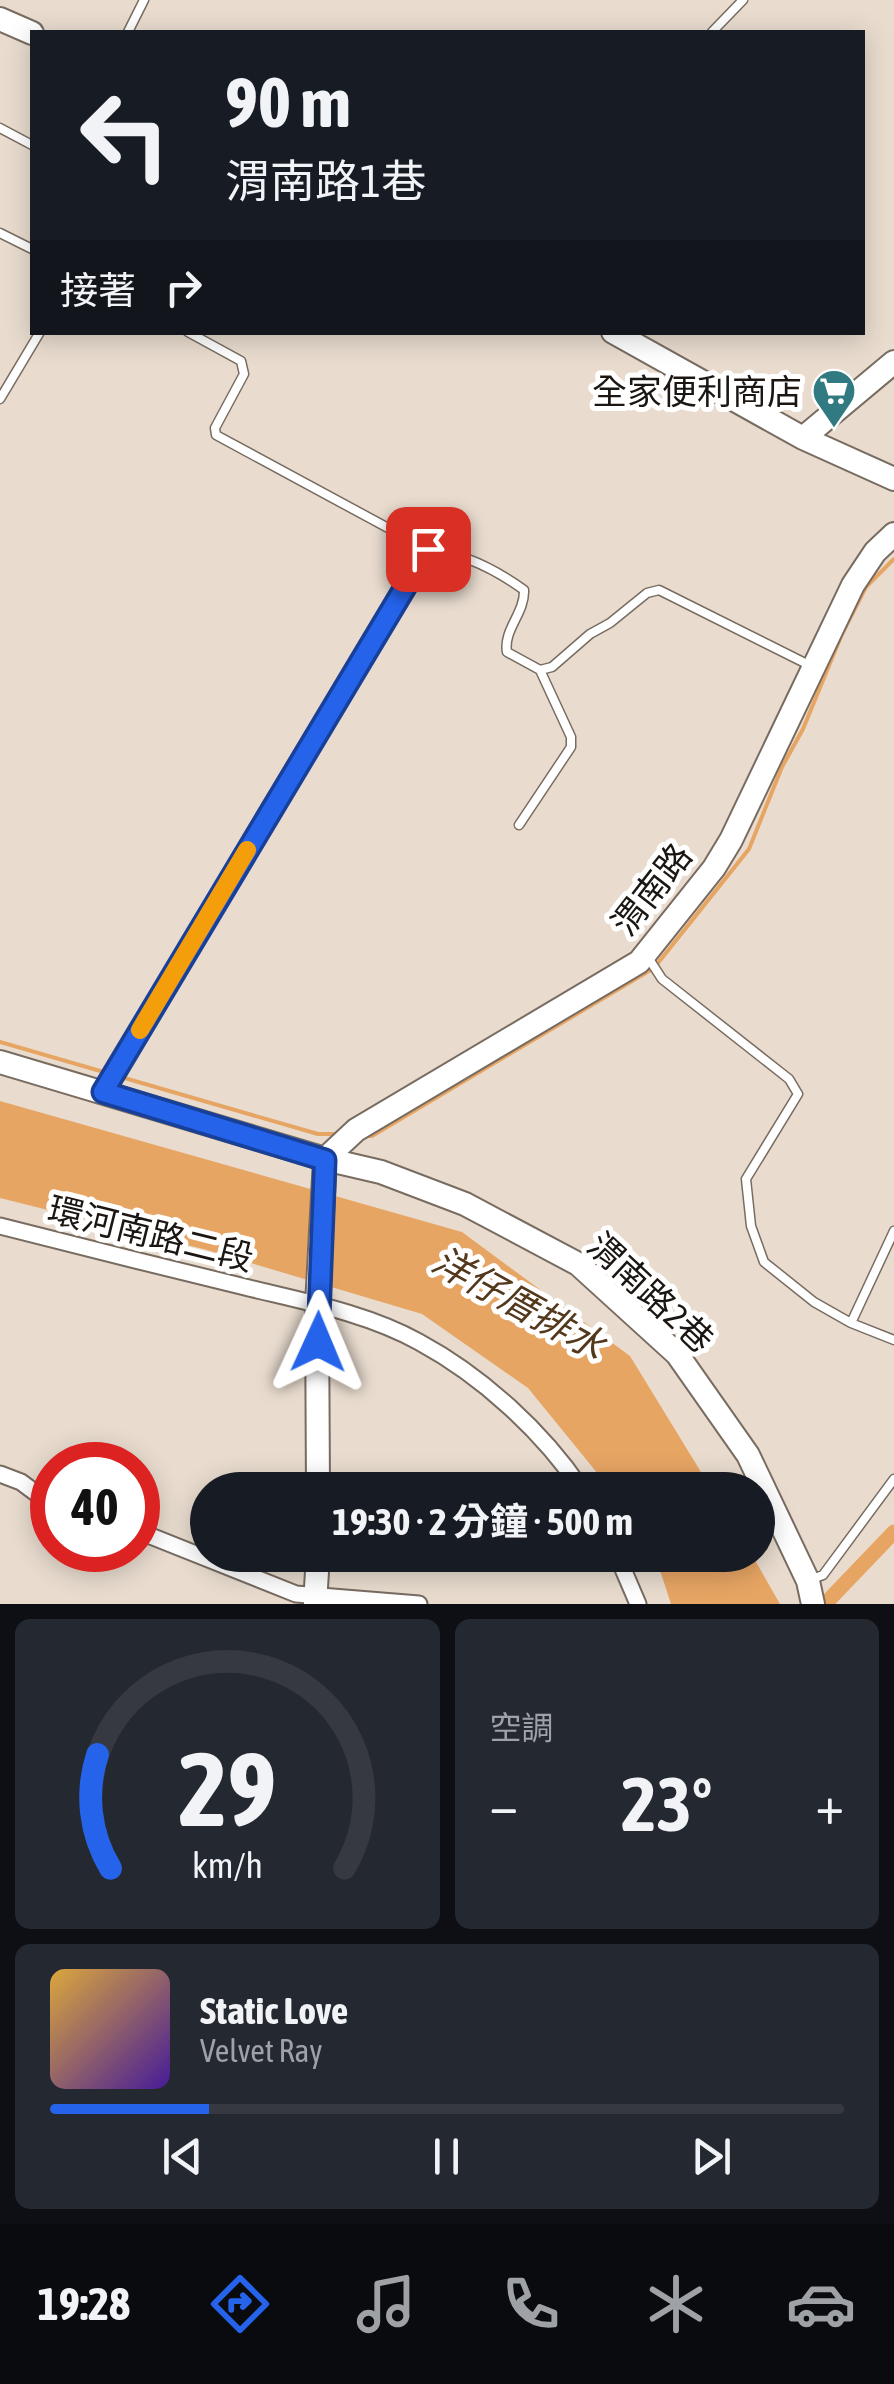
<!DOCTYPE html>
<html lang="zh-TW">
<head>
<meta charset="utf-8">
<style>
  :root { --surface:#171b24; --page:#242831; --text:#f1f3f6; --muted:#9ea1a6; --line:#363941; --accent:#2563eb }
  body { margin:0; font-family:"Asap Condensed","Noto Sans TC",sans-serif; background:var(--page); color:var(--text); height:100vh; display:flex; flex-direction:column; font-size:38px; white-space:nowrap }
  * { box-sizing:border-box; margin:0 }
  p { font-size:32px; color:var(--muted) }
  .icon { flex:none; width:55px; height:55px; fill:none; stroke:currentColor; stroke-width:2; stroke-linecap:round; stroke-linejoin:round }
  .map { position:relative; height:1604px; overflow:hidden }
  .details { display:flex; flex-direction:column; gap:15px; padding:15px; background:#0d0f14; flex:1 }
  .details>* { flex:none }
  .top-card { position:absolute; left:30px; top:30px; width:835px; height:305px; border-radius:0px; box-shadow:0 5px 25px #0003; background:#171b24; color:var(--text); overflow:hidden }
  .speed { position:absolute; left:30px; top:1442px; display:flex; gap:20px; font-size:50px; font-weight:700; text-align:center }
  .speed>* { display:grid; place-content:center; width:130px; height:130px; border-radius:50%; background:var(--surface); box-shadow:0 5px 25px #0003; line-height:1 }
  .speed .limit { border:15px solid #d22; background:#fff; color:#111 }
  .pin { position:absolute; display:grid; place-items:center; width:85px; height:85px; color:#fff; margin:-42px; border-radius:20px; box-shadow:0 5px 15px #0006 }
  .me { position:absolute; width:110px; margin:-55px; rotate:1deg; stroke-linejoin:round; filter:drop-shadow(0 0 8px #0008) }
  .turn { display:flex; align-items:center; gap:35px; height:210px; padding:0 30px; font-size:45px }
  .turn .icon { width:130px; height:130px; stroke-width:2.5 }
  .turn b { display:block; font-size:70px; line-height:85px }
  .then { display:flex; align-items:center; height:95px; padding:0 30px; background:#0003; gap:20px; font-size:38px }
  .big { font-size:75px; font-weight:700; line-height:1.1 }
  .details .card { flex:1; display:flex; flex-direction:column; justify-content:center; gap:15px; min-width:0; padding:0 35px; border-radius:15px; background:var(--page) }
  .details .dial { align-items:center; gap:0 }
  .dial svg { height:260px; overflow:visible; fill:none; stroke:var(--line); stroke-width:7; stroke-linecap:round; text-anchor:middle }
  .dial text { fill:var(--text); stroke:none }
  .song { display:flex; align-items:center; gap:30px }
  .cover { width:120px; height:120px; border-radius:15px; background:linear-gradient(135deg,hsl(40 70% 55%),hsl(260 70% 35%)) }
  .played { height:10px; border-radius:5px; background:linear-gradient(90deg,var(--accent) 20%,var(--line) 20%) }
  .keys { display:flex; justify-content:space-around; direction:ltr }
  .heat { display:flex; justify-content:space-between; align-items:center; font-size:55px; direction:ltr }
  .details .tiles { flex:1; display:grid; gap:15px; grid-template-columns:1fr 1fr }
  .card:last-child { grid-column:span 2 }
  .trip { position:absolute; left:190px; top:1472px; width:585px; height:100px; border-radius:50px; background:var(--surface); box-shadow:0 5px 25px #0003; font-weight:700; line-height:100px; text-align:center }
  .tab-bar { display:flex; height:160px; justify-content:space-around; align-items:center; background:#090b0e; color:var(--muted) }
  .tab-bar .icon { width:70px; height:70px }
  .tab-bar .current { color:var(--accent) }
  .tab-bar b { font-size:45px; color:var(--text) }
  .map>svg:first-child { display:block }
</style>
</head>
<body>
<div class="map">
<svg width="894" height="1604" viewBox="0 0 894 1604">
  <rect width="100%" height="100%" fill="#e9dccf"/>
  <path fill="#e7a564" d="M0,1101L462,1232L630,1356L712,1490H611L528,1388L422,1314L207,1250L0,1198Z
    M655,1555H752L780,1604H671Z"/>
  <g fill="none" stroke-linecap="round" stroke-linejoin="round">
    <path stroke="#e7a564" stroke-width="4" d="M0,1042L318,1134H335
      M365,1136H372L654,968L749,849L782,767L803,729L842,634L866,587L894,559"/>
    <path stroke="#e7a564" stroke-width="15" d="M825,1604L894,1532"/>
    <defs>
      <path id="lane" d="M128,32L144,0
        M712,32L743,0
        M0,128L32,145
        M0,233L32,249
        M188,332L241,361L244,374L215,428L216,435L427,549C463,553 495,569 524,590C525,613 503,630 507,652L540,670L552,667L590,634L610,623L647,593L659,590L811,666
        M0,399L40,332
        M519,825L571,747V737L540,670
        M649,959L662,979L789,1079L798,1094L746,1179L751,1226L764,1262L814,1302L851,1323
        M105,1089L427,549
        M894,1231L851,1323L894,1340
        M812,1579L823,1575L894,1479"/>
      <path id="street" d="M0,1226C82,1247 163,1267 245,1287C302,1301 367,1313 419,1342C482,1376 542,1431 582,1490
        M0,1474L21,1482L52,1505
        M138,1531L296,1594L419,1604
        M617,1555L638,1604"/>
      <path id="secondary" d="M0,19L32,33
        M613,332L803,438L894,479
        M803,438L894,362
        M0,1062L325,1159L381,1172L465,1204L578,1264L677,1354L748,1455L808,1581L813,1604
        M325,1159L356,1130L639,962L714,868L731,840L853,585L875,552L894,534
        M318,1490L317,1305L325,1159
        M315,1604L318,1555"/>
    </defs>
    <use href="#lane" stroke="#786c61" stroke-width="11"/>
    <use href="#street" stroke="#786c61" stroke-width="19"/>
    <use href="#secondary" stroke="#786c61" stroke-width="26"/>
    <use href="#lane" stroke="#fff" stroke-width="8"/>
    <use href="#street" stroke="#fff" stroke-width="15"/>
    <use href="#secondary" stroke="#fff" stroke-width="22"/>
  </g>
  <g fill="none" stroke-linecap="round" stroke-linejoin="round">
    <defs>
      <path id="route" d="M318,1342L325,1160L103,1092L428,549"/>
    </defs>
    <use href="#route" stroke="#184099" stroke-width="25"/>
    <use href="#route" stroke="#2563eb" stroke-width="18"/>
    <path stroke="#f59e0b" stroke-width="18" d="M140,1030L247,850"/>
  </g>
  <defs>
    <symbol id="supermarket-pin" viewBox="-11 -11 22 30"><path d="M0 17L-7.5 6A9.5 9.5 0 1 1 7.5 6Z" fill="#327a82" stroke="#fff"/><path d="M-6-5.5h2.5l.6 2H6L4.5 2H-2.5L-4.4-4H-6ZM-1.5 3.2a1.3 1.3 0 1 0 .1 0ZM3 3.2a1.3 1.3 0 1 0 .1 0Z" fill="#fff"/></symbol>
  </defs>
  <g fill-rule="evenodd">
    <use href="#supermarket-pin" x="809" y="366" width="50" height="68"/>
  </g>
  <g text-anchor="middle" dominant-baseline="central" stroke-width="10" stroke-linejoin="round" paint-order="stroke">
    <g font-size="35" fill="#1b1612" stroke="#fff" text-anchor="end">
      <text x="802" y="391">全家便利商店</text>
    </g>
    <g font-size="35" fill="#1b1612" stroke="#fff">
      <text transform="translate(651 889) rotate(-52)">渭南路</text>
      <text transform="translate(151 1233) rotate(14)">環河南路二段</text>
      <text transform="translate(651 1292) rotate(43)">渭南路2巷</text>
    </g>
    <g font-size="38" font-style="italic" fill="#53381c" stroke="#fff">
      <text transform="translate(519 1303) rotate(29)">洋仔厝排水</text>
    </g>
  </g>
</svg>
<div class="speed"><div class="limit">40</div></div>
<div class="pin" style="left:428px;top:549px;background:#d93025"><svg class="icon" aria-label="arrive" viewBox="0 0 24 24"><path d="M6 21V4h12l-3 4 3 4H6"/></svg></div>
<svg class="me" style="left:318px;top:1342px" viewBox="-20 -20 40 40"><path d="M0-17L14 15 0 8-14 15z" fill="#2563eb" stroke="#fff" stroke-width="4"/></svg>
<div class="trip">19:30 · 2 分鐘 · 500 m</div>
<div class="top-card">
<div class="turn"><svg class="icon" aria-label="left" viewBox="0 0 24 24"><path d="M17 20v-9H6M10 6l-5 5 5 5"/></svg><div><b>90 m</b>渭南路1巷</div></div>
<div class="then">接著<svg class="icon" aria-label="right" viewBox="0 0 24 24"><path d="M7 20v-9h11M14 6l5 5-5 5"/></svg></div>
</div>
</div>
<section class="details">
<div class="tiles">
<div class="card dial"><svg viewBox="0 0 100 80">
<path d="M14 69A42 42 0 1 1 86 69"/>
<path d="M14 69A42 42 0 0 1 10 34" stroke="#2563eb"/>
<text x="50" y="56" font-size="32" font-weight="700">29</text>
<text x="50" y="72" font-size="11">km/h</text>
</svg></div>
<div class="card"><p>空調</p>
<div class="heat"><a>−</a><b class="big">23°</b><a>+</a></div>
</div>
<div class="card">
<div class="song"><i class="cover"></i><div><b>Static Love</b><p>Velvet Ray</p></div></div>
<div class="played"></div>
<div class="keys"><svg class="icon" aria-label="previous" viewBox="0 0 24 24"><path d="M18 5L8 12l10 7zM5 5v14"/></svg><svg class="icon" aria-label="pause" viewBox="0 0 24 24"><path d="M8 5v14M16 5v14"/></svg><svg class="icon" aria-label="next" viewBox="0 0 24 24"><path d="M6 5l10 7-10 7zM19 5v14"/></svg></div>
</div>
</div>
</section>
<nav class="tab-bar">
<b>19:28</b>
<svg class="icon current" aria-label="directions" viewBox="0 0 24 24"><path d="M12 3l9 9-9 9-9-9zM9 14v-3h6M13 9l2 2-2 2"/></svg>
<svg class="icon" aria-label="music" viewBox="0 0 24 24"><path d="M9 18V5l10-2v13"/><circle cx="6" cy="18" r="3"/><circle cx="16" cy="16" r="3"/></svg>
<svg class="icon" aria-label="phone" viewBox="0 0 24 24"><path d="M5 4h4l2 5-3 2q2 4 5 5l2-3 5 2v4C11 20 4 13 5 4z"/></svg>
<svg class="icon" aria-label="climate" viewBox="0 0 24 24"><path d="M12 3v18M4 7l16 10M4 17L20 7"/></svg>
<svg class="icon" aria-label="car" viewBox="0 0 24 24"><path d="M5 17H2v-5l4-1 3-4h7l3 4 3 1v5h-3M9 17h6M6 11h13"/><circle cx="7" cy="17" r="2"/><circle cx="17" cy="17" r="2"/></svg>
</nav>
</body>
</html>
